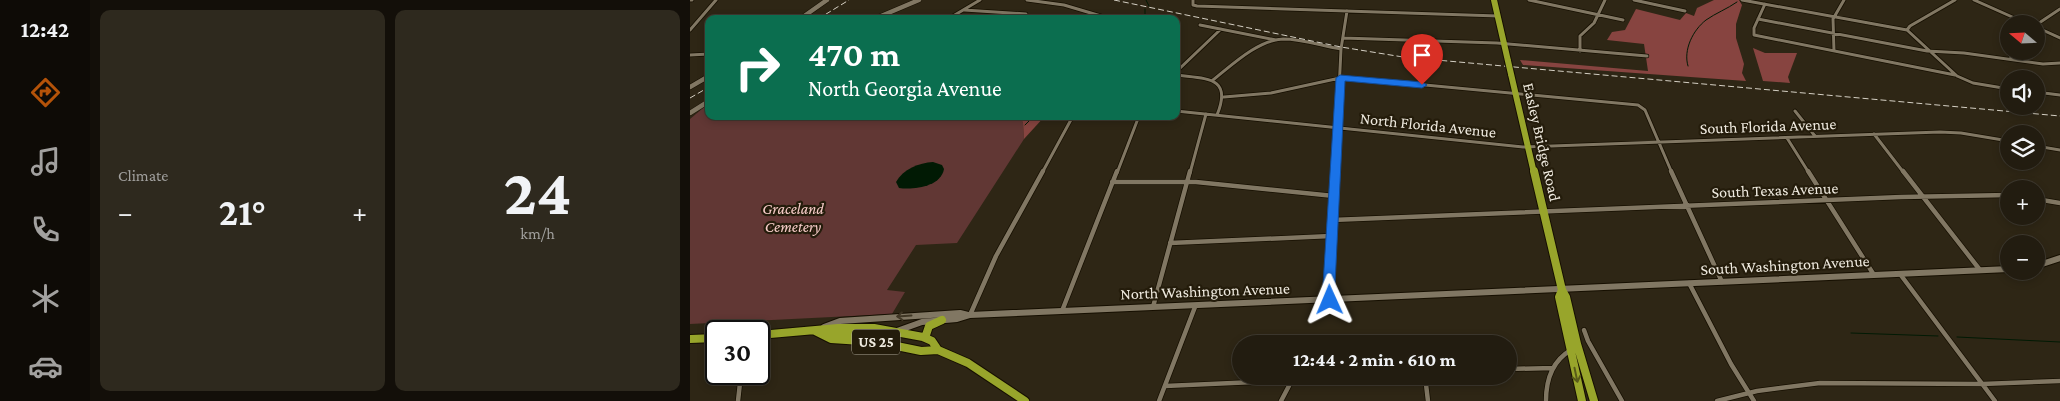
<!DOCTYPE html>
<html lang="en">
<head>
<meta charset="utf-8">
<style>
  :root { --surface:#221c10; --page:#2e291e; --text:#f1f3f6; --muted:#a2a19f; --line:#3f3a30; --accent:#b45309 }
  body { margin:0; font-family:"Crimson Pro",serif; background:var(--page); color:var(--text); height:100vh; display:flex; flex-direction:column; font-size:19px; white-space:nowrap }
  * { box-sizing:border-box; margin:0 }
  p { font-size:16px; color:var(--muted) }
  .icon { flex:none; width:28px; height:28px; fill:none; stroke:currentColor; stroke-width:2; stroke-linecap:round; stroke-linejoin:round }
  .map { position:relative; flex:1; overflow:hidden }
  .side { display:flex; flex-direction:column; gap:10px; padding:10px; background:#130f09; width:600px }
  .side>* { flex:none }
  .top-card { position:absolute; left:15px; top:15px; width:475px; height:105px; border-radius:10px; box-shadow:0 2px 8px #0003,0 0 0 1px var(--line); background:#0b6e4f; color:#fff; overflow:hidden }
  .needle { width:32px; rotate:289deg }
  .controls { position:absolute; left:1310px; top:15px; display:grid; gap:10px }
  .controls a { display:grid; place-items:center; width:45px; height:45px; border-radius:50%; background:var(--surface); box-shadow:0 2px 8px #0003,0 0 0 1px var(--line); font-size:25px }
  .speed { position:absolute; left:15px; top:320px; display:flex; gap:10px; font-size:25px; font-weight:700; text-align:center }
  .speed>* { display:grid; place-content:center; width:65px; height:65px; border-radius:50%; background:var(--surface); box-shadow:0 2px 8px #0003,0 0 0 1px var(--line); line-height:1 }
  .speed .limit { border:2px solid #111; border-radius:8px; background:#fff; color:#111 }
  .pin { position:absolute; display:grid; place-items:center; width:42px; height:42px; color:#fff; margin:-51px -21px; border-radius:50% 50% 50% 0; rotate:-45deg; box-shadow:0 0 5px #0007 }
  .pin .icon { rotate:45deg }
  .me { position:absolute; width:55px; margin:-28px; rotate:359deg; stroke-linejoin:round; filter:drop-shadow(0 0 4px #0008) }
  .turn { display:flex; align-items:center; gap:18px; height:105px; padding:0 20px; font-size:22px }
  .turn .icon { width:65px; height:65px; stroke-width:2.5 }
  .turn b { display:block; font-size:35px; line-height:42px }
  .big { font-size:38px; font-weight:700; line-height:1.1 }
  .side .widget { flex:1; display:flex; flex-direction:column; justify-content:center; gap:8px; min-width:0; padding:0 18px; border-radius:10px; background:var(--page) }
  .side .dial { align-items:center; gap:0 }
  .dial b { font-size:65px; line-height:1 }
  .heat { display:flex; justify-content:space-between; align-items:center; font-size:28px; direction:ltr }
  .side .tiles { flex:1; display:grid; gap:10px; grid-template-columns:repeat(2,1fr) }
  .trip { position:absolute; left:542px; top:335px; width:285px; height:50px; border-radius:25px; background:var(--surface); box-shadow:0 2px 8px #0003,0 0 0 1px var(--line); font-weight:700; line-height:50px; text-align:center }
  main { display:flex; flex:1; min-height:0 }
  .tab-bar { display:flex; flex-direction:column; width:90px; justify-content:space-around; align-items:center; background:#0e0b06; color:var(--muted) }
  .tab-bar .icon { width:35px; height:35px }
  .tab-bar .selected { color:var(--accent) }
  .tab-bar b { font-size:22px; color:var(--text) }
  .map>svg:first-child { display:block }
</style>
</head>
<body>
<main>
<nav class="tab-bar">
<b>12:42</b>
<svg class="icon selected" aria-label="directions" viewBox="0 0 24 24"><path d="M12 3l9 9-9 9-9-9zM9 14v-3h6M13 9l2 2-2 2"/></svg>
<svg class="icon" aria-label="music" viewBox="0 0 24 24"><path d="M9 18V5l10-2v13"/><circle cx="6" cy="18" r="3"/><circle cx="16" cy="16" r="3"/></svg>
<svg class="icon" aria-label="phone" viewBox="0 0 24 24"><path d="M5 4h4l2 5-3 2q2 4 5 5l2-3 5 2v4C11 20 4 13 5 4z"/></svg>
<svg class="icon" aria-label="climate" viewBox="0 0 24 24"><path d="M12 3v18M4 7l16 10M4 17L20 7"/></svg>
<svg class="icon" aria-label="car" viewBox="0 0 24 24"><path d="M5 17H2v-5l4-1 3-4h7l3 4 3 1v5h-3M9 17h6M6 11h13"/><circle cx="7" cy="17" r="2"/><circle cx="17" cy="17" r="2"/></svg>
</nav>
<section class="side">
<div class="tiles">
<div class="widget"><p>Climate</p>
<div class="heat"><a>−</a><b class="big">21°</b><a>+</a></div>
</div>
<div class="widget dial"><b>24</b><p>km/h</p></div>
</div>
</section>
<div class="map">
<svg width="1370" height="401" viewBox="0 0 1370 401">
  <rect width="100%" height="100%" fill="#2e2615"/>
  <path fill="#613734" d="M19,103V116H330L333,123L334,139L267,243L226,245L197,290L215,292L202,314L0,324V119Z"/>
  <path fill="#874440" d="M1024,0H1049L1052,5L1046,24V38L1054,64L1052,73L1056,81L833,65L830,60L958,71L954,44L917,40L922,32L935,30L946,9L990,20L996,13L1004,16L1007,8Z
    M1063,48L1075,53H1107L1098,77L1100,83L1073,81Z
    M330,116H355L334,139L333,123Z"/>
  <path fill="#011a04" d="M243,162L252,165L254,169C251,187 223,190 209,188L206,182C213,169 229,163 243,162Z"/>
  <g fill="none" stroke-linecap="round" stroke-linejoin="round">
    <path stroke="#011a04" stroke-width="1" d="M456,0L459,6
      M455,9V19
      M998,66C993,50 1003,30 1016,20C1026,13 1037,9 1047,2
      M335,125L344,116
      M1161,333L1248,336
      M1267,337L1370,342"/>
    <defs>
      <path id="street-far1" d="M0,0H2
        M337,0L374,5L421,19
        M503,0V5L507,6L808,16
        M839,0L933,20
        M944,0L995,11
        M1052,0L1217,30
        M1284,0L1338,24
        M1075,4L1064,28V35L1265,75
        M274,10L336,14
        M258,19L290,0
        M1068,19L1237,51L1274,53L1353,64L1370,63
        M510,25L586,40
        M1346,25L1370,9
        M1346,27L1370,38
        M0,30L26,0
        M1217,30L1267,76L1283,83L1319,89
        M1217,30L1220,26L1265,0
        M653,38L807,43L957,56
        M1319,43L1317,49L1322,59
        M890,51V36L904,23L915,0
        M1144,51L1143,19L1154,0
        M0,55L19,54
        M486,72L531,29
        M486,75C516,79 543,76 527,115
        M523,80C542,65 568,40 593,39C613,39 632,46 651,49
        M1346,92L1370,95
        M534,97L581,93L650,78H661L948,105L955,110L982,173
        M486,111L833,147L1250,132L1271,133L1319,141
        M1105,111L1125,136
        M1184,134L1214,173
        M1097,138L1119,173
        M1346,146L1370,150
        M352,173L383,116
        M427,173L449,116
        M500,173L516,114
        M645,173L651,49L657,11"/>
      <path id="street" d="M981,171L1032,282
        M1118,171L1184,275
        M1213,171L1290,270
        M422,182H506L644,196
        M1346,199L1370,203
        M642,220L1211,197L1319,195
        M480,243L641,236
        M1210,274L1305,401
        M999,283L1041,364L1064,401
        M640,300L639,285L645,171
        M463,307L500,171
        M372,311L427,171
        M280,315L306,256L353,171
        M894,330L898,341L932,401
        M819,369L863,368
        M735,376L738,401
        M475,386L698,376
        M48,401L51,374
        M469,401L505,307
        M591,401L601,382
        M856,401C856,380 862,361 881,350
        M1027,401L1067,391L1130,383L1292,384L1370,381"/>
      <path id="secondary-far1" d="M110,19L137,0
        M184,19L229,0
        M0,87L19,76
        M0,113L19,101"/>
      <path id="secondary" d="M1346,266L1370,258
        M134,327L150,321L270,313L278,315
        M207,331L232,322L267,319L280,315L1319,269"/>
      <path id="highway-far1" d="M804,0L818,61
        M821,74L844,173"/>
      <path id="highway" d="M844,171L872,290L876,297L887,344L904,401
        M872,290L869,297L892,401
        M125,331L141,339L187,342L231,351L248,350L278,363L335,401
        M132,332L192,336L205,332
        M69,335L148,328H184L233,337L242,341L248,350
        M235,338L239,326L252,320
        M0,339L26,338"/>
    </defs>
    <use href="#street-far1" stroke="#160f01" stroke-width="4.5"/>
    <use href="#street" stroke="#160f01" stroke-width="6"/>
    <use href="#secondary-far1" stroke="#160f01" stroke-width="5.5"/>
    <use href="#secondary" stroke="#160f01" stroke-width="8"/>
    <use href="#highway-far1" stroke="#160f01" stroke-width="8"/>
    <use href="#highway" stroke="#160f01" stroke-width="10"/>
    <use href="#street-far1" stroke="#817763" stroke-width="3"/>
    <use href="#street" stroke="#817763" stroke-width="4.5"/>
    <use href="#secondary-far1" stroke="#817763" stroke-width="4.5"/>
    <use href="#secondary" stroke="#817763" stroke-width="6"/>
    <use href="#highway-far1" stroke="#98a52b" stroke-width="6"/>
    <use href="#highway" stroke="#98a52b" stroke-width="8"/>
    <path stroke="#d5d0c4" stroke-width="1" stroke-dasharray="6 3" stroke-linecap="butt" d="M424,0L651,47L713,57L1370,116
      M128,19L159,0
      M0,98L19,87"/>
    <defs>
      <path id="highway-bridge" d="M818,61L821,74"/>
    </defs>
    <use href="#highway-bridge" stroke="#160f01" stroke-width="8" stroke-linecap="butt"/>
    <use href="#highway-bridge" stroke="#98a52b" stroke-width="6"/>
  </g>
  <defs><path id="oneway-shaft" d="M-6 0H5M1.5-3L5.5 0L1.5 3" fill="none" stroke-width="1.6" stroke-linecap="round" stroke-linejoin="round" transform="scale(1.25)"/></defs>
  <use stroke="#403725" href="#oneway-shaft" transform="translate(214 316) rotate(176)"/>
  <use stroke="#585a19" href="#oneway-shaft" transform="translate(886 375) rotate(78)"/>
  <path fill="#1a73e8" stroke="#114b97" d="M650,75L732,82L737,85L732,88L655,81L645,285L646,300L644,304H635L633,285L646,78Z"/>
  <g text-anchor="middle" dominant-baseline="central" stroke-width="4.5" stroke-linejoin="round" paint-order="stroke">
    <rect fill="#241c0b" stroke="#b2ac9f" stroke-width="1" x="162" y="329.5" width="48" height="25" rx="4"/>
    <g font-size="15" font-weight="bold" fill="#efeadf">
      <text x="186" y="342">US 25</text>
    </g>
    <g font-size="16" fill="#efeadf" stroke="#241c0b">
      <text transform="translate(738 125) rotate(6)">North Florida Avenue</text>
      <text transform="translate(1078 126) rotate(-2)">South Florida Avenue</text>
      <text transform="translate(852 142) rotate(77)">Easley Bridge Road</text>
      <text transform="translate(1085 190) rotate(-2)">South Texas Avenue</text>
      <text transform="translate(1095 265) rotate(-3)">South Washington Avenue</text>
      <text transform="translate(515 291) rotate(-2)">North Washington Avenue</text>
    </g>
    <g font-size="16" font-style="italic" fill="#f8cdc9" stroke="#241c0b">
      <text x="103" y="208">Graceland<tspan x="103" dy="18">Cemetery</tspan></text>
    </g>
  </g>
</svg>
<div class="controls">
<a><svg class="needle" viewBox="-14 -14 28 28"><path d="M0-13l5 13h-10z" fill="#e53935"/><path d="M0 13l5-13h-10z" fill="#a2a19f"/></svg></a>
<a><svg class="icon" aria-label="sound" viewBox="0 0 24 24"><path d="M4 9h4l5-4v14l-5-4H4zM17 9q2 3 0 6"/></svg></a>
<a><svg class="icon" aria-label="layers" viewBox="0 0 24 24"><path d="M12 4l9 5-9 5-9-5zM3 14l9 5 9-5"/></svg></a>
<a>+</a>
<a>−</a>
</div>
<div class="speed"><div class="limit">30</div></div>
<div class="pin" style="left:732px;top:85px;background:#d93025"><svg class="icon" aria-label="arrive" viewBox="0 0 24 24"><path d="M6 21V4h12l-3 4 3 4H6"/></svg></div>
<svg class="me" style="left:640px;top:300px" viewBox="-20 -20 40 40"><path d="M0-17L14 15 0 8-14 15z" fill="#1a73e8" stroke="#fff" stroke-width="4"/></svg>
<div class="trip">12:44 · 2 min · 610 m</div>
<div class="top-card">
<div class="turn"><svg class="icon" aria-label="right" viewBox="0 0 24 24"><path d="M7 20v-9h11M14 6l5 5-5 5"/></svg><div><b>470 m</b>North Georgia Avenue</div></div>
</div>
</div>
</main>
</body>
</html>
